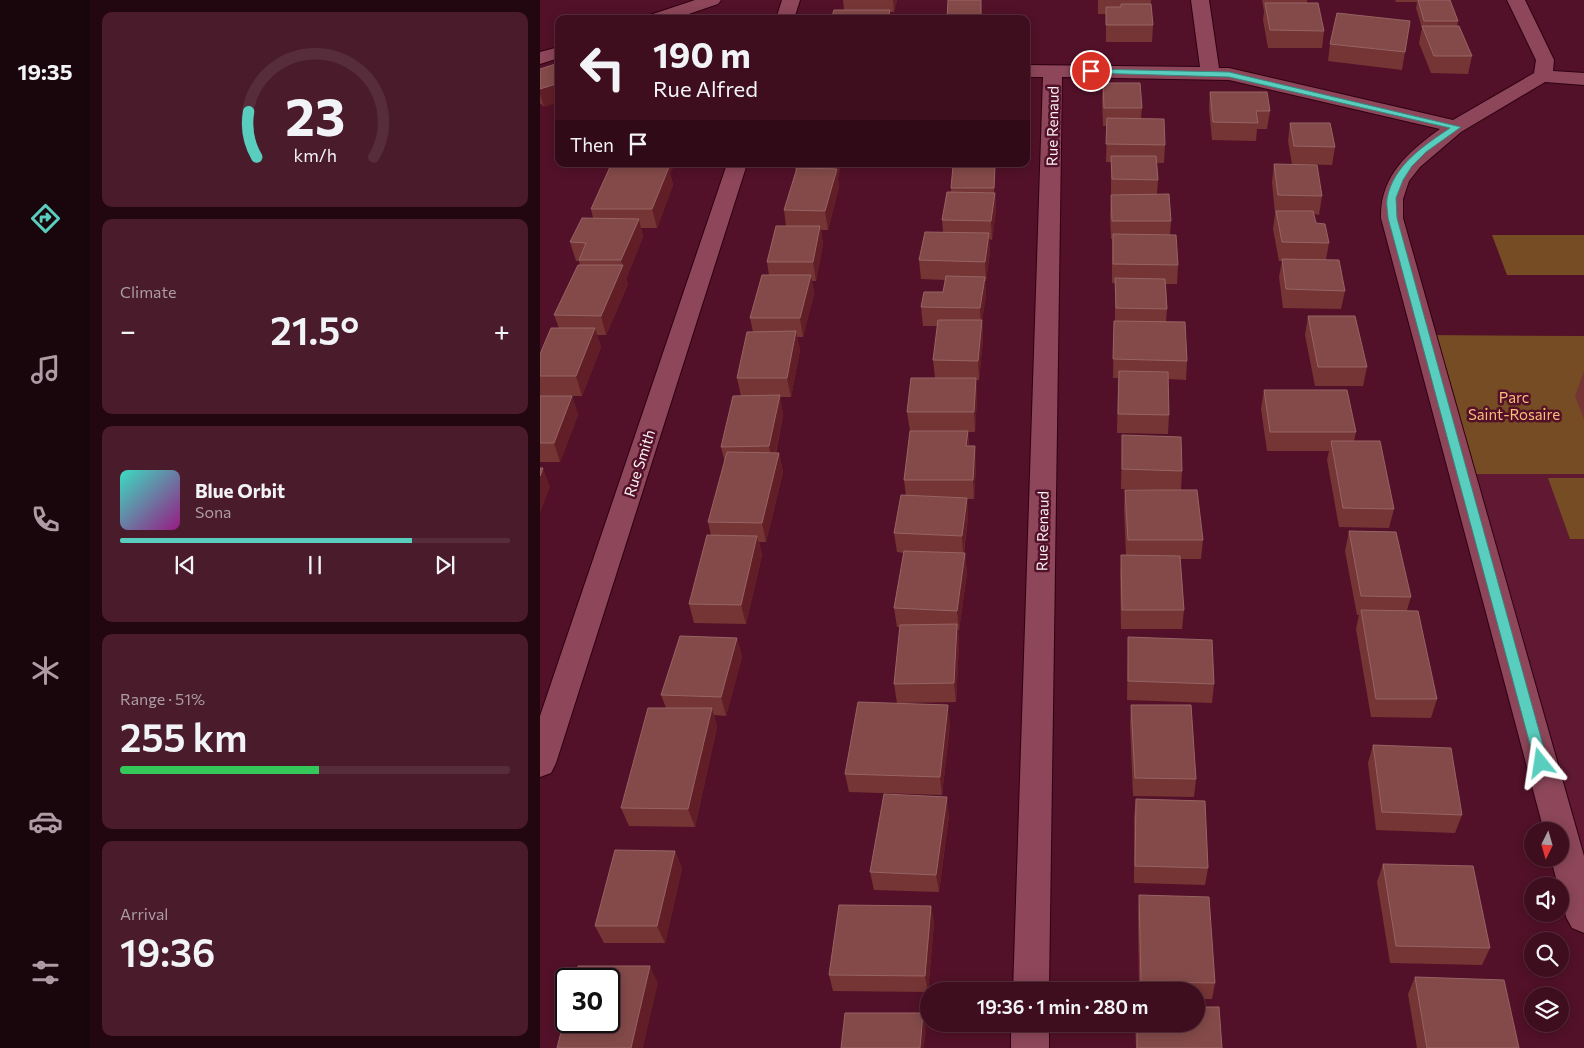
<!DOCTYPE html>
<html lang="en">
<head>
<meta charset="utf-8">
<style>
  :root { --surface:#3e0d1e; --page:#491b2b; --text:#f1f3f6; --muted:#ad9ca4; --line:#572d3c; --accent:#59cebf }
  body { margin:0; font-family:Commissioner,sans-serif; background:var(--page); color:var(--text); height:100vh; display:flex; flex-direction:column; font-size:19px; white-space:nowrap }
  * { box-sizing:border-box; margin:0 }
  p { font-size:16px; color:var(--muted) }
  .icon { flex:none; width:28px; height:28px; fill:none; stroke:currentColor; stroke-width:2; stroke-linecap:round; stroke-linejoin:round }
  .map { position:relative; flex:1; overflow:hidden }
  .drawer { display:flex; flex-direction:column; gap:12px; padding:12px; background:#220710; width:450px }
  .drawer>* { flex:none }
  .banner { position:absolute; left:15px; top:15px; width:475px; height:152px; border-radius:10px; box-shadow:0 2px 12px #0003,0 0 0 1px var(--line); background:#3e0d1e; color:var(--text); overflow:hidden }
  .needle { width:32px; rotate:185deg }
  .tools { position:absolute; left:984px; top:822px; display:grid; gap:10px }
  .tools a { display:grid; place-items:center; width:45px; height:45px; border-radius:50%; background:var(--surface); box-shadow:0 2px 12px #0003,0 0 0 1px var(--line); font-size:25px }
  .speed { position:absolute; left:15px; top:968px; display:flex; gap:10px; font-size:25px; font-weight:700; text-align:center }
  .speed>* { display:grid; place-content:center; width:65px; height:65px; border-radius:50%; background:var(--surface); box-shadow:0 2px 12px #0003,0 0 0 1px var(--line); line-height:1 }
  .speed .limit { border:2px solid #111; border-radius:8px; background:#fff; color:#111 }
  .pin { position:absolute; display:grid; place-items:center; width:42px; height:42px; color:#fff; margin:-21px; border:2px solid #fff; border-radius:50%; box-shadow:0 1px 5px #0007 }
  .me { position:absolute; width:55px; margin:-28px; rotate:345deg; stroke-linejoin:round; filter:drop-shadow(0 0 4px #0008) }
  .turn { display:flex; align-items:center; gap:18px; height:105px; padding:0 15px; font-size:22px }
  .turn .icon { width:65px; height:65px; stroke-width:2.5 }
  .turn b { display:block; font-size:35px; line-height:42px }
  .then { display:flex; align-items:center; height:48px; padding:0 15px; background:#0003; gap:10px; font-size:19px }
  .big { font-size:38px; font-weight:600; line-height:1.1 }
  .drawer .card { flex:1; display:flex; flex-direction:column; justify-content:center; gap:8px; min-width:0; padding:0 18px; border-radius:10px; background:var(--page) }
  .drawer .dial { align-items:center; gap:0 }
  .dial svg { height:130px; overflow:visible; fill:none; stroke:var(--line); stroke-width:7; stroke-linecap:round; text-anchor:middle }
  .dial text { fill:var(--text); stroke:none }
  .song { display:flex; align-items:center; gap:15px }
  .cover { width:60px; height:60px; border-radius:8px; background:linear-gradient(135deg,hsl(170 70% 55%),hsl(310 70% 35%)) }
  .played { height:5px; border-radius:2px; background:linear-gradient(90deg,var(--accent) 75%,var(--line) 75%) }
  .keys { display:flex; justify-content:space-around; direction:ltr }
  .heat { display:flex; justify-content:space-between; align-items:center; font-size:28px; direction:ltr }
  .charge { height:8px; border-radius:4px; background:linear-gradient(90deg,#34c759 51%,var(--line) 0) }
  .trip { position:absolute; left:380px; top:982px; width:285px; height:50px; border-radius:25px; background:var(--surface); box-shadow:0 2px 12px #0003,0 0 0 1px var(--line); font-weight:600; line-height:50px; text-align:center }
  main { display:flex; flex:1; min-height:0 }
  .menu { display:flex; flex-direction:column; width:90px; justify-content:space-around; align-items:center; background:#19050c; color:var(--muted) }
  .menu .icon { width:35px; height:35px }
  .menu .current { color:var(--accent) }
  .menu b { font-size:22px; color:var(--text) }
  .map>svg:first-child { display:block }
</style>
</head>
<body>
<main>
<nav class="menu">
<b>19:35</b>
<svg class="icon current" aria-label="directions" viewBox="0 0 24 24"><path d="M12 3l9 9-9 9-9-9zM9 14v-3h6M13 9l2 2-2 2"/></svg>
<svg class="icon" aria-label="music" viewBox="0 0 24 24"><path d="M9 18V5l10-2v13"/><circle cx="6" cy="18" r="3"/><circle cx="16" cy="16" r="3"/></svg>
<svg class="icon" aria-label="phone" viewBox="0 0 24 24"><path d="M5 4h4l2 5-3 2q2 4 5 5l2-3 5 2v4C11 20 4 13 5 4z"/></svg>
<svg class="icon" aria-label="climate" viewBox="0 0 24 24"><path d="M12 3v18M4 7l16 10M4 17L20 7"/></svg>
<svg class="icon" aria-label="car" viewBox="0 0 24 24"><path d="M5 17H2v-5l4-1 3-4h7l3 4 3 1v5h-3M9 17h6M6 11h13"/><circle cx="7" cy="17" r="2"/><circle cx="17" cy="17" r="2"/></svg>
<svg class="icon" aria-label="filters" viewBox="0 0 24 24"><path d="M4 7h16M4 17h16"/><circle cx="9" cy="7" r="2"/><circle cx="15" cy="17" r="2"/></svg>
</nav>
<section class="drawer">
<div class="card dial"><svg viewBox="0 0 100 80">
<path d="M14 69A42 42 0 1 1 86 69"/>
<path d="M14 69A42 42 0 0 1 9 41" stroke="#59cebf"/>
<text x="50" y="56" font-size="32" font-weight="700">23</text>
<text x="50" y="72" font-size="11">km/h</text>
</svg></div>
<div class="card"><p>Climate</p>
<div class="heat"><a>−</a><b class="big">21.5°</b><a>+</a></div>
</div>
<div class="card">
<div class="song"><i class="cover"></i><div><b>Blue Orbit</b><p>Sona</p></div></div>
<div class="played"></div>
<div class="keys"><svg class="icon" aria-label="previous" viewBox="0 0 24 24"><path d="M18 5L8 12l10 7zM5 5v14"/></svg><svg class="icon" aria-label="pause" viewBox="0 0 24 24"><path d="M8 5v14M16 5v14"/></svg><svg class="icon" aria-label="next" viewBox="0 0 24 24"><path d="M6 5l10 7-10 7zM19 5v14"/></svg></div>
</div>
<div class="card"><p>Range · 51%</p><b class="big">255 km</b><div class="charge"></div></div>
<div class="card"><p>Arrival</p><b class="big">19:36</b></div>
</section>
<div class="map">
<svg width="1044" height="1048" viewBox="0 0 1044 1048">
  <rect width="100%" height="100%" fill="#521128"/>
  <path fill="#611933" d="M922,474H1044V918Z"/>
  <path fill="#754c23" d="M952,235H1044V275H967Z
    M883,335L1044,336V474H922Z
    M1008,478H1044V539H1030Z"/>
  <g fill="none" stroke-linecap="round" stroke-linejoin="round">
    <defs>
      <path id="minor" d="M155,0H181L178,4L134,19H107L110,15Z
        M242,0H260L254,19H236Z
        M651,0H669L679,68H689L913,120L994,73L996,60L967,0H985L1014,60L1013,71L1044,73V85L1005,82L921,132L880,167L869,181L863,199V218L1044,856V933L1032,928L1026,917L1020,886H1018L1011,859H1020V831H1004L841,218C840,176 868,152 900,129L689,80L522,77L509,991H473L503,77H486V65L660,67Z
        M19,47V58L0,64V52Z
        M187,164H207L16,763L11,773L0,777V716Z
        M471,1024H509V1048H471Z"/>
    </defs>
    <use href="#minor" stroke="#2f0112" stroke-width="2"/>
    <use href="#minor" fill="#8d465a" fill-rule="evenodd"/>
  </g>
  <path fill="#753534" d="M303,0H357L354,12H350V19H291L304,10Z
    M558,0H611V7L613,25L612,42H566V14H558Z
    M722,0H767V3L784,31L782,48H728L723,20L724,11Z
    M855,0H910L918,21L917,26L932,56L928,74L891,73L879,43L882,28L876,8L877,2H856Z
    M790,44L865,52L862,70L788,61Z
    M0,69L4,107L0,103Z
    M563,83L602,108L601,119L625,145L624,163H617L618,180L617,194L631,221L630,235L638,265L637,284H626L627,309L626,322L647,361L646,380L628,379L629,415L628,434L577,433L578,378H573L574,321H575V283H572V239H571L570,213L571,195V162H566L567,126H563L562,100Z
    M670,92L730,111L727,129H717L716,141L672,140L669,109Z
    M750,123L795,147L792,165L752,164L748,141Z
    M81,164H135L130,173L133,185L117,228H101L103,237L86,279L88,284L66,335H57L61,347L42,396H25H32L38,415L20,462H0V354L19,328L14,315L40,265L39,261H36L30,242L53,218L51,209L82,167Z
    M254,164H301L298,178L299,187L288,230H281L283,244L276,281H272L274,294L263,337H257L260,350L251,397H240L243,415L236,453H239L243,472L226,542H219L222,555L206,624L154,623L149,604L171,535L168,522L185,463L181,447L201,396L197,378L213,332L210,318L229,275L227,262L246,226L244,210L256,172Z
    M734,164L782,196L779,215L774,214L776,223L789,243L786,259L805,291L801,309L743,308L739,277L742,261H739L733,229L735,214L732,182Z
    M455,175L454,193H455L456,211L452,240L449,239L450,252L446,281H445L446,296L442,320L443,339L439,380H436L437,397L435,432H428L429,446L436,465L434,499H427L428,517L424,553H425L427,573L419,630H418L419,643L416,702L357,703L354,684L360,627H357L354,608L364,553L357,552L354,533L366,496L364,480L370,431L367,412L395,378L393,360L398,326H383L381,307L403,292L405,280L381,279L379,260L403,232L402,220L411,192V188Z
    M768,316L827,367L823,386H775L765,335Z
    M1044,371V419L1035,396Z
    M724,390L816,432L814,441L854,509L849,528L799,527L787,460L789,451H727L721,409Z
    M582,435L642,471L641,490L663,540L661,559H640L644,610L642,629H581L580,574L581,555H586L584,509L585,490H624L581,489Z
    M809,531L871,597L867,610L897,699L891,718L831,717L816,629L819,615H817L805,551Z
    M588,637L674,684L672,703L587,700Z
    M197,638L202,657L186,716L174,715L177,727L155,827L89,826L81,808L126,708L121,695Z
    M591,705L656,779L654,797L593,796L590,724Z
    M410,724L402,795L309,792L305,774Z
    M833,745L922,815L915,833L836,830L828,763Z
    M596,799L668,868L665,885L594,883V817Z
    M409,815L399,892L334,890L330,872Z
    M135,851L142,869L125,943H64L55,926Z
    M843,864L950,948L942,965L850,963L837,882Z
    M599,895L675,983L672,999H656V991H599L598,912Z
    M391,906L394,923L388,992L293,991L289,975Z
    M875,977L979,1048H877L868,994Z
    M595,1024H656L682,1048H596Z"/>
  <path fill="#611e27" d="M353,0H357L354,12Z
    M442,0V19H441Z
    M350,10V19H348Z
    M19,83V102L4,107L0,95V89Z
    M122,164H135L130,173L133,185L117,228L112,209L125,178L122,165Z
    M294,164H301L298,178L299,187L288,230L285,211L296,172Z
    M455,193L456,211L452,240L451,221Z
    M99,219L103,237L86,279L88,284L66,335L61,316L82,266L81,260Z
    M280,226L283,244L276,281L273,262Z
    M449,233L450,252L446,281L445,262Z
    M271,275L274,294L263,337L260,318Z
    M445,277L446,296L441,327L440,308Z
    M442,320L443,339L439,380L438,361Z
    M55,328L61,347L42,396L36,376Z
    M256,331L260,350L251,397L247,378Z
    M436,378L437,397L435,432L434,412Z
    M240,395L243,415L233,465L229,446Z
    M32,396L38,415L20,462L14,443Z
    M428,431L429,450L426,446Z
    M435,446L436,465L434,499L433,480Z
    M239,453L243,472L226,542L222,523Z
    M3,468L10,487L0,513V476Z
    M427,498L428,517L423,555L422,536Z
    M217,536L222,555L206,624L201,605Z
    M425,553L427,573L419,630L417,611Z
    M417,624L419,643L416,702L414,683Z
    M197,638L202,657L186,716L181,697Z
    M408,705L410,724L402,795L400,777Z
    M172,708L177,727L155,827L148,809Z
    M407,797L409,815L399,892L396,875Z
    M135,851L142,869L125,943L117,926Z
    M391,906L394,923L388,992L385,976Z
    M110,966L118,983L103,1048H91Z
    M383,1013L386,1029L384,1048H380Z"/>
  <path fill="#834a49" stroke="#966464" d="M408,0H441V19H407Z
    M878,0H910L918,21H884Z
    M725,3H778L784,31L730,30Z
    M581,4H611L613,25H566V7H581Z
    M294,10H350L348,19H291Z
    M797,13L870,21L865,52L790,44Z
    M882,26H919L932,56H894Z
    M19,63V83L0,89V69Z
    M563,83H600L602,108H564Z
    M670,92H727L730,111H716L718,123L673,122Z
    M567,118L624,119L625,145L566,144Z
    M750,123H790L795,147L754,146Z
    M571,156H616L618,180L572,179Z
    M81,164H122V165Z
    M734,164L777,165L782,196L738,195Z
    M413,166H455L454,188H411Z
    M70,167H129L112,209H51Z
    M257,168L297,169L285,211L244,210Z
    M407,192L455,193L451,221L402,220Z
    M629,194L631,221H572L571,195Z
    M736,211H773L776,223L785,224L789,243L742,242Z
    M42,218L99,219L81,260H39L46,243L30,242Z
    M236,226H280L273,262H227Z
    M385,232L449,233L445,262L379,260Z
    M573,234L636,235L638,265L573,264Z
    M742,259L799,260L805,291L746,289Z
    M38,265H83L61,316L14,315Z
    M222,275H271L260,318H210Z
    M406,276L445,277L440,308L381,307L384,292H403Z
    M575,278L625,279L627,309L576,308Z
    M768,316H815L827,367H778Z
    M398,320H442L438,361L393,360Z
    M574,321L645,322L647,361L573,359Z
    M11,328H55L36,376H0V354Z
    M256,331L247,378H197L207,332Z
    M579,371L628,372L629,415L578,414Z
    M371,378H436L434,412H367Z
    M724,390H807L816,432H730Z
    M240,395L229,446L181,447L193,396Z
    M0,396H32L14,443H0Z
    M370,431H428L426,446H435L433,480H364Z
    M582,435L641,437L642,471L582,469Z
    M791,441H840L854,509L803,508Z
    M187,452L239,453L222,523L168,522Z
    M0,468H3L0,476Z
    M585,490H657L663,540H588Z
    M361,495L427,498L422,536L354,533Z
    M809,531L856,532L871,597L821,596Z
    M167,535L217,536L201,605L149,604Z
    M364,551L425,553L417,611L354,608Z
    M581,555L640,556L644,610H582Z
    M821,610L878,611L897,699H836Z
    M417,624L414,683L354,684L360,625Z
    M140,636L197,638L181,697L121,695Z
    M588,637L672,640L674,684L588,681Z
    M318,702L408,705L400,777L305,774Z
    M591,705H651L656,779L595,778Z
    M108,708H172L148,809L81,808Z
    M833,745L911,748L922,815L842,812Z
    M344,794L407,797L396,875L330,872Z
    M596,799L665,801L668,868L595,866Z
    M75,850L135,851L117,926H55Z
    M843,864L933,866L950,948L856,946Z
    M599,895L669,897L675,983L601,982Z
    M299,905L391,906L385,976L289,975Z
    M38,966H110L91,1048H17L26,1012V1021H69V979H35Z
    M875,977L964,980L979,1048H887Z
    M656,1007H679L682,1048H597V1024H656Z
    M305,1013H383L380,1048H301Z"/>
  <path fill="#59cebf" stroke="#3a867c" d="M551,69L689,72L921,127L886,152L872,166L863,180L856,198L857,218L1008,763L1006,767L1001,769L997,767L995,763L848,218C848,212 846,205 847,199C853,165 885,145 910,128L689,77L548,73V70Z"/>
  <g text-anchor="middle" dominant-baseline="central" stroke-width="5" stroke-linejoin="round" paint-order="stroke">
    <g font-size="15" fill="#fbf2f4" stroke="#521128">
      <text transform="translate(512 126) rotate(-89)">Rue Renaud</text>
      <text transform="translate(99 463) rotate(-72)">Rue Smith</text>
      <text transform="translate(502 531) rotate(-89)">Rue Renaud</text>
    </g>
    <g font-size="15" fill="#fdba7b" stroke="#521128">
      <text x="974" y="397">Parc<tspan x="974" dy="17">Saint-Rosaire</tspan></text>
    </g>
  </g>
</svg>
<div class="tools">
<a><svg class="needle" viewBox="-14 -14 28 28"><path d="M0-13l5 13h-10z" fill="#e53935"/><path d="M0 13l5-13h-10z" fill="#ad9ca4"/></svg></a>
<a><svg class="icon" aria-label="sound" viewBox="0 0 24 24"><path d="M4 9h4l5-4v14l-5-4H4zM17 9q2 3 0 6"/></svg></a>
<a><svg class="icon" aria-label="search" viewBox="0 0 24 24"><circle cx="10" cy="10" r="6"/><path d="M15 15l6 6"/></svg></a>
<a><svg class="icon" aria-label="layers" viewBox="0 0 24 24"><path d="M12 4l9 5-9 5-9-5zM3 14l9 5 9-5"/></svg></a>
</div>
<div class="speed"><div class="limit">30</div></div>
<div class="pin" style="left:551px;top:71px;background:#d93025"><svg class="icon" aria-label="arrive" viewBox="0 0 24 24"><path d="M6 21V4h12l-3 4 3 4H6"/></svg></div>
<svg class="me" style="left:1001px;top:763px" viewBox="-20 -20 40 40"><path d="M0-17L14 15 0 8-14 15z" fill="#59cebf" stroke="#fff" stroke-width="4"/></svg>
<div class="trip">19:36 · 1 min · 280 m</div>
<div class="banner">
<div class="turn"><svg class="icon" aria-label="left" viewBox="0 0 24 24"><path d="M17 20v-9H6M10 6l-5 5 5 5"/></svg><div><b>190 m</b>Rue Alfred</div></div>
<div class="then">Then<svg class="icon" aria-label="arrive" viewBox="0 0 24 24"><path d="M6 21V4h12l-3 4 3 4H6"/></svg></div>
</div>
</div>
</main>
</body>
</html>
